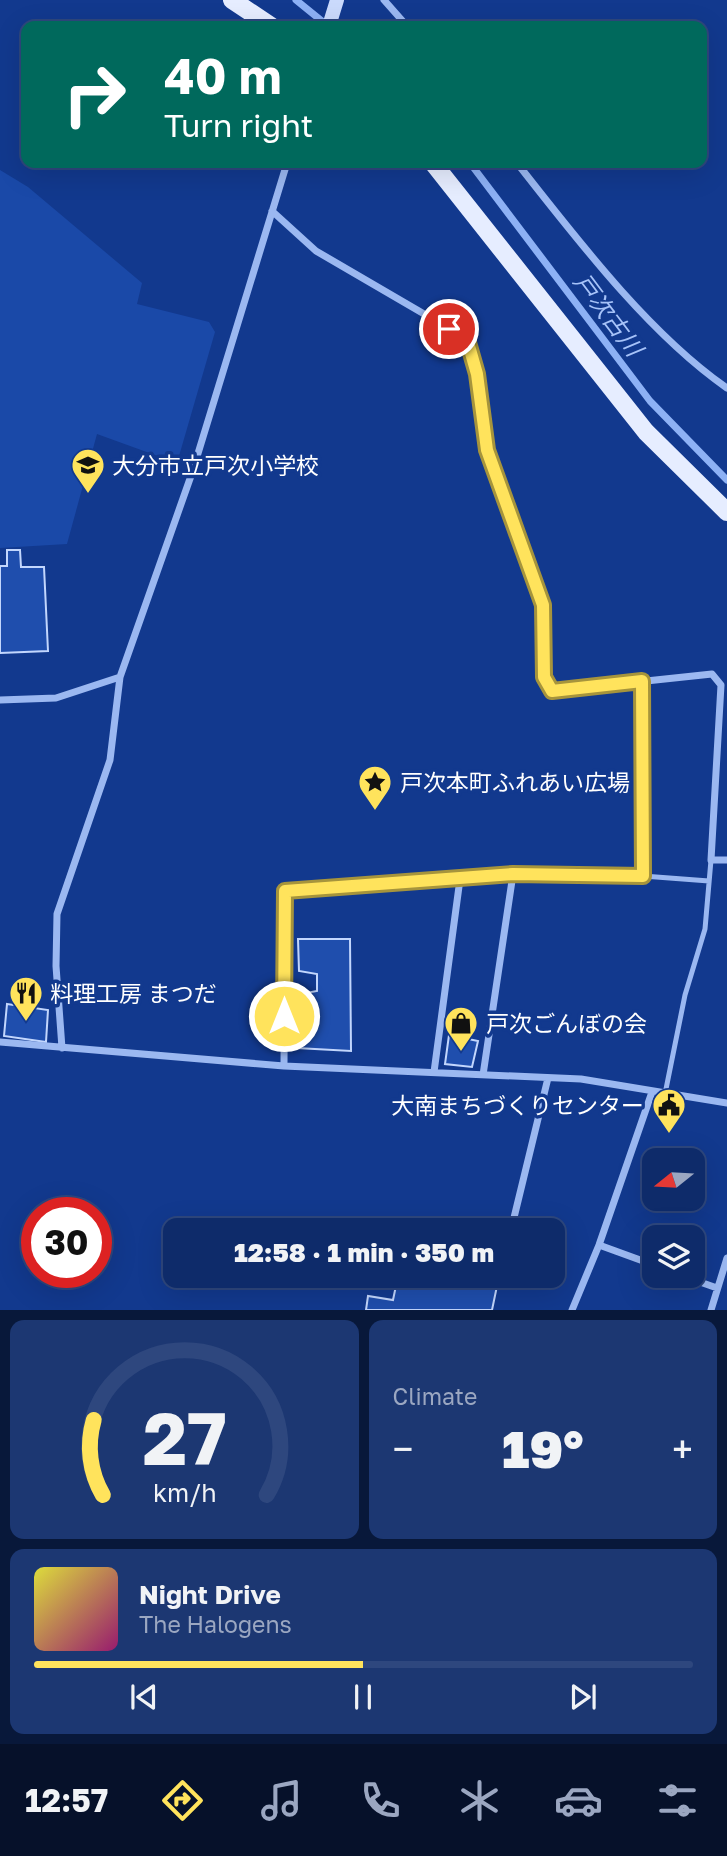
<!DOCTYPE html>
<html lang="en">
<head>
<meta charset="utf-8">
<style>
  :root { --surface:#0e2b6a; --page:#1c3772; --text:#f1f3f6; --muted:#9ba7c1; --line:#2e477e; --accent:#ffe35c }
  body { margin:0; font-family:"Golos Text","Noto Sans JP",sans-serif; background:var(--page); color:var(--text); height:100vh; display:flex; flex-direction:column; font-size:26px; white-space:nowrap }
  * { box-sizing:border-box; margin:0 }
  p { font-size:23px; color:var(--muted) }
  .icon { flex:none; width:38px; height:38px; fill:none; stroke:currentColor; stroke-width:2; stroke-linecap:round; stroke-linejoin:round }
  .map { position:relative; height:1310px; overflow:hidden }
  .drawer { display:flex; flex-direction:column; gap:10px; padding:10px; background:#08183a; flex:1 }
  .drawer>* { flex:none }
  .hud { position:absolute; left:21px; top:21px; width:686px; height:147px; border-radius:14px; box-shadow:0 7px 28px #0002,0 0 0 2px var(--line); background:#00695c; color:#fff; overflow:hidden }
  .needle { width:46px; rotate:252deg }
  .buttons { position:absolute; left:642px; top:1148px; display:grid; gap:14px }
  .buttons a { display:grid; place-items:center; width:63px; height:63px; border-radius:14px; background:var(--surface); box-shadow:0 7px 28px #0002,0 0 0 2px var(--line); font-size:35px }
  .speed { position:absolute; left:21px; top:1197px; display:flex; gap:14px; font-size:35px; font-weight:700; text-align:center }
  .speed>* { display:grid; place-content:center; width:91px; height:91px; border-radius:50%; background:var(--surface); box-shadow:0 7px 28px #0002,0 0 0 2px var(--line); line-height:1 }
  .speed .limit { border:10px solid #d22; background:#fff; color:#111 }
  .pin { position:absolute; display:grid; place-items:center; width:60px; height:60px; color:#fff; margin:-30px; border:4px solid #fff; border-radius:50%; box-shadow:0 2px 7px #0007 }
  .me { position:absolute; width:77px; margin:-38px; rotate:0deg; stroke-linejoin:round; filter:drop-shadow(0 0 5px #0008) }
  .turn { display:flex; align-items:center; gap:24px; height:147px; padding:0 28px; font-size:32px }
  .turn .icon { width:91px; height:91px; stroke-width:2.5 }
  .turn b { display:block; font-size:49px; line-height:60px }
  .big { font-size:52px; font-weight:800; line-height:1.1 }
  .drawer .card { flex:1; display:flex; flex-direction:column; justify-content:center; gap:10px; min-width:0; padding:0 24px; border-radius:14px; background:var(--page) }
  .drawer .dial { align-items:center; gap:0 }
  .dial svg { height:182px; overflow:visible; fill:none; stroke:var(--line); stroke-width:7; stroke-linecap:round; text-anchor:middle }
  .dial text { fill:var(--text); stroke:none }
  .song { display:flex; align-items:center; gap:21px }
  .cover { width:84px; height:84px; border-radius:10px; background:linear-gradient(135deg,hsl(60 70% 55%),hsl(320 70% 35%)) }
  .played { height:7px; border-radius:4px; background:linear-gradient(90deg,var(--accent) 50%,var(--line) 50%) }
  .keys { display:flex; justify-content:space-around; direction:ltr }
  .heat { display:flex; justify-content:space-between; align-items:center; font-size:38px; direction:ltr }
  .drawer .tiles { flex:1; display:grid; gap:10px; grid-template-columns:1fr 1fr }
  .card:last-child { grid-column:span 2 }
  .trip { position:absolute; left:163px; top:1218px; width:402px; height:70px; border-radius:14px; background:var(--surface); box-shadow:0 7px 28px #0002,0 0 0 2px var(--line); font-weight:800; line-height:70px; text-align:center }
  .menu { display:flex; height:112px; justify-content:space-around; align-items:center; background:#06112a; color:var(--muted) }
  .menu .icon { width:49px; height:49px }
  .menu .active { color:var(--accent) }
  .menu b { font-size:32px; color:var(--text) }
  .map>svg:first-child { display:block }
</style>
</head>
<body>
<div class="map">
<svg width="727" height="1310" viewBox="0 0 727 1310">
  <rect width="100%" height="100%" fill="#12398e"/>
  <path fill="#1a49a8" d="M0,170L28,187L142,283L137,304L209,322L215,332L177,463L97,434L67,544L0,548Z"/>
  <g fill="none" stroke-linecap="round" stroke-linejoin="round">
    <path stroke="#8db1f5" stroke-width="7" d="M296,0L328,26
      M470,163L650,401L727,480"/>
  </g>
  <path fill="#1f4ead" stroke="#c2d6fd" stroke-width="2" d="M7,550H20L21,567H44L48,651L0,653V566H7Z
    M298,939H350L351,1051L297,1048L298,1008L308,1007L306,993L317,991V974L299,971Z
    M7,1004L48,1010L46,1042L4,1036Z
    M449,1035L478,1041L472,1067L445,1064Z
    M398,1276H451L497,1286L492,1310H366L368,1296L393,1300Z"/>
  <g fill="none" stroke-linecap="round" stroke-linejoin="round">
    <path stroke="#9bb8f1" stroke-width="5" d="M642,682L643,876
      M513,874L643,876L709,881
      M665,1094L685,995L705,929L711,860"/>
    <path stroke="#9bb8f1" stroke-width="7" d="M384,0L407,26
      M517,163C576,238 649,334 727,388
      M272,211L316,251L467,339L477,374L487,450L543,605L544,677L552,691L712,674L721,685L711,860H727
      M0,700L56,698L120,677
      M0,1042L284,1066L581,1079L727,1103
      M62,1048L56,966L57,914L110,760L120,677L192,473L287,163
      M284,1066L285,891L513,874L483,1075
      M434,1072L460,879
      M511,1230L548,1078
      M599,1245L654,1265
      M683,1276L717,1288
      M497,1286L499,1276
      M572,1310L599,1245L652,1092
      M711,1310L727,1258"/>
    <path stroke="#cadafc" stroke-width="14" d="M329,26L337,0"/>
    <path stroke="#e6edff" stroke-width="18" d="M232,0L271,26
      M433,163L646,432L727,512"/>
  </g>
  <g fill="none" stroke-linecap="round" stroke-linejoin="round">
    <defs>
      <path id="route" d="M284,1016L285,891L513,874L643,876L642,681L552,691L544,677L543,605L487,450L477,374L467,339L449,329"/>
    </defs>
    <use href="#route" stroke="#a6943c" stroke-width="18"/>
    <use href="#route" stroke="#ffe35c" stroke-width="12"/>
  </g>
  <defs>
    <symbol id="school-pin" viewBox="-11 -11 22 30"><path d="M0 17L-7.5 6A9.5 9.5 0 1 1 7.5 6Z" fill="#ffe35c" stroke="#12398e"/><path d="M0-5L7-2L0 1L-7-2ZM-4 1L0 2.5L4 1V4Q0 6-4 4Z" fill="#111"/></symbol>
    <symbol id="sight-pin" viewBox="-11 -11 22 30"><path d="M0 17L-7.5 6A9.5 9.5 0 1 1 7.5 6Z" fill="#ffe35c" stroke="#12398e"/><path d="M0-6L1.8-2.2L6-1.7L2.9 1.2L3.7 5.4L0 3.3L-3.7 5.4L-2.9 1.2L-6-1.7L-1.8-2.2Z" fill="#111"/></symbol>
    <symbol id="restaurant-pin" viewBox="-11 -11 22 30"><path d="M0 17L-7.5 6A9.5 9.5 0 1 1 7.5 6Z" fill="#ffe35c" stroke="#12398e"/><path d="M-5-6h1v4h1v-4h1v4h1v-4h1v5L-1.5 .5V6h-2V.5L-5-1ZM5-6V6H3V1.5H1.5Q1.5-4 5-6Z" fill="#111"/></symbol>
    <symbol id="shop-pin" viewBox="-11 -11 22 30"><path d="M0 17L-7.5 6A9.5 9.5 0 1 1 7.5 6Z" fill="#ffe35c" stroke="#12398e"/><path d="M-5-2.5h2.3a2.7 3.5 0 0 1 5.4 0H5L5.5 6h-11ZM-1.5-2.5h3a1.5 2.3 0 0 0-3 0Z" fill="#111"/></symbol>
    <symbol id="civic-pin" viewBox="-11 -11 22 30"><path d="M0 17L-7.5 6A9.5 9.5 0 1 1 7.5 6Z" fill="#ffe35c" stroke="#12398e"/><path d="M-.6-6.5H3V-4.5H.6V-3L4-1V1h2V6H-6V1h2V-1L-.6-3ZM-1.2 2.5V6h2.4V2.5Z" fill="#111"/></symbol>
  </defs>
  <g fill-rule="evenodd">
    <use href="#school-pin" x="69" y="446" width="38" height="52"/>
    <use href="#sight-pin" x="356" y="763" width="38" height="52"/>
    <use href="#restaurant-pin" x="7" y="974" width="38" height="52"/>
    <use href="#shop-pin" x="442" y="1004" width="38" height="52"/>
    <use href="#civic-pin" x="650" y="1086" width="38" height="52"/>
  </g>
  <g text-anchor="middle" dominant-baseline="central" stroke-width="7" stroke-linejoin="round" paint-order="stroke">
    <g font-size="23" fill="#fff" stroke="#12398e" text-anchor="start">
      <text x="112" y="465">大分市立戸次小学校</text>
      <text x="400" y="782">戸次本町ふれあい広場</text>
      <text x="50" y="993">料理工房 まつだ</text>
      <text x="486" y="1023">戸次ごんぼの会</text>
      <text x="644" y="1105" text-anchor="end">大南まちづくりセンター</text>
    </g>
    <g font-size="24" font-style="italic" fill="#a7c3f9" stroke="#12398e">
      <text transform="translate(609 314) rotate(53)">戸次古川</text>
    </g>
  </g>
</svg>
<div class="buttons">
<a><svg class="needle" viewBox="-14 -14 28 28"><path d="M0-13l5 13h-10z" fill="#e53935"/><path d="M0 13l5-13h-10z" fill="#9ba7c1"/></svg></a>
<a><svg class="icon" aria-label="layers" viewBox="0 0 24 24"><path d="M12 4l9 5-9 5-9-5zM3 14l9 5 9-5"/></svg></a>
</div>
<div class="speed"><div class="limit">30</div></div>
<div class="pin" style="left:449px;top:329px;background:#d93025"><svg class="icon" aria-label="arrive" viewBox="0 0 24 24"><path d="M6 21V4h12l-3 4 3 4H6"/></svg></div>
<svg class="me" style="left:284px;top:1016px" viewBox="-20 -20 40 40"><circle r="17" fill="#ffe35c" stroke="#fff" stroke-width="3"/><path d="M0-11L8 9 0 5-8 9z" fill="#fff"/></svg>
<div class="trip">12:58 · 1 min · 350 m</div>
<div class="hud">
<div class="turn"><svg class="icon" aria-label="right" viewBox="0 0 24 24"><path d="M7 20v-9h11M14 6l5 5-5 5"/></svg><div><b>40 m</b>Turn right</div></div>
</div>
</div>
<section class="drawer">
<div class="tiles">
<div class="card dial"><svg viewBox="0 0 100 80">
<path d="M14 69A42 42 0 1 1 86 69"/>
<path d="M14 69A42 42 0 0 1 10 36" stroke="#ffe35c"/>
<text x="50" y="56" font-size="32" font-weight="700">27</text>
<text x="50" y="72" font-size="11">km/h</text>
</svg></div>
<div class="card"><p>Climate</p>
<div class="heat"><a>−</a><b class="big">19°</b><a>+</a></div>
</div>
<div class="card">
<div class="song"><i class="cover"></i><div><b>Night Drive</b><p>The Halogens</p></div></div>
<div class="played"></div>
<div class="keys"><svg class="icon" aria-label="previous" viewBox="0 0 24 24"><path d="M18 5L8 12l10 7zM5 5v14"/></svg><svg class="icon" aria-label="pause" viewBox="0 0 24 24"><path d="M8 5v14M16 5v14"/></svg><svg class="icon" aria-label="next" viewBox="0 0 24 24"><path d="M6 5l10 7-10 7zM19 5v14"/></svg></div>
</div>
</div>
</section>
<nav class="menu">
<b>12:57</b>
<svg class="icon active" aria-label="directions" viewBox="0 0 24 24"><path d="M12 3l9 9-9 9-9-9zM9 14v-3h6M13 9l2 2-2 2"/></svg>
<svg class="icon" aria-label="music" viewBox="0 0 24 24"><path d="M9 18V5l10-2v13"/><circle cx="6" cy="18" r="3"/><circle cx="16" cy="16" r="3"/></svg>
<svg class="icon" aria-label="phone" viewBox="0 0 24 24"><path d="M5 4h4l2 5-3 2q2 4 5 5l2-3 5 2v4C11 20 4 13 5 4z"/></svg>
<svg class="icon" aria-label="climate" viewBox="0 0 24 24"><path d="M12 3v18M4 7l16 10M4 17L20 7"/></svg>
<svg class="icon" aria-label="car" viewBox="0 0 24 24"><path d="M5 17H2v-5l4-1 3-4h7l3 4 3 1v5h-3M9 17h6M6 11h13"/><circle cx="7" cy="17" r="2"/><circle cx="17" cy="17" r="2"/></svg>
<svg class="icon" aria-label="filters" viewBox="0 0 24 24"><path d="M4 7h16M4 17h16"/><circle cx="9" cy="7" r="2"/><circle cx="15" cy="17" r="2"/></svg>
</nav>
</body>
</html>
